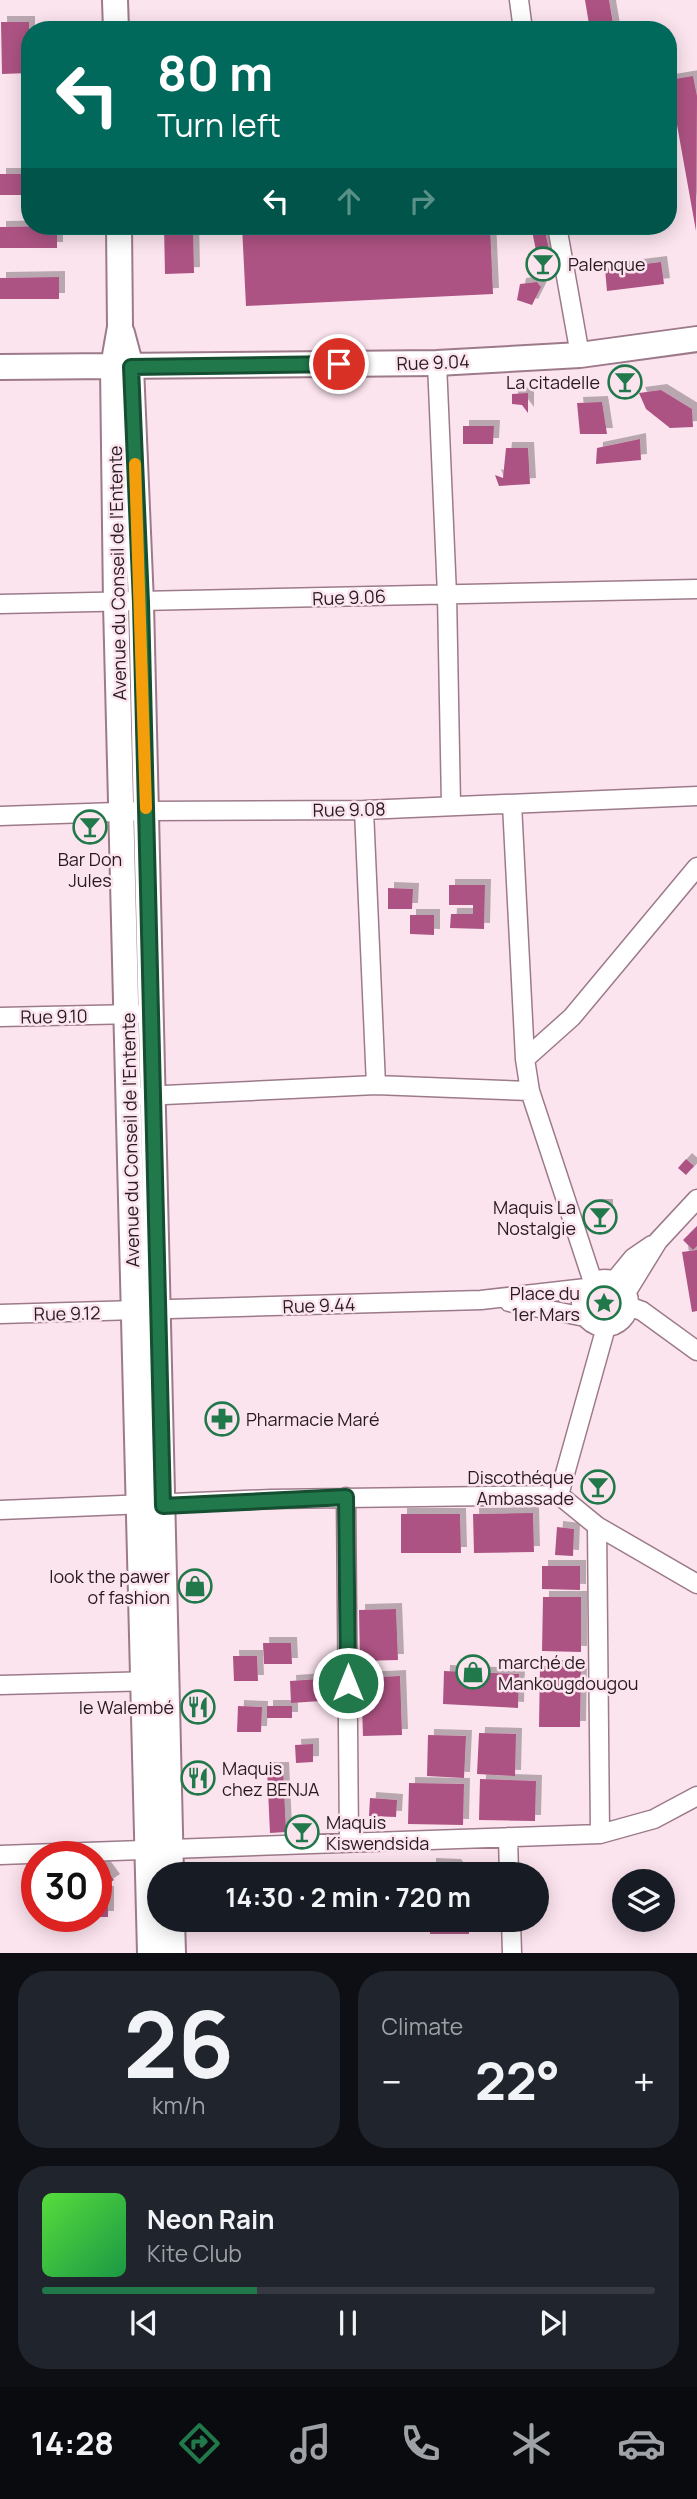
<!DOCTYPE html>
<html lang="en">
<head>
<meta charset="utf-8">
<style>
  :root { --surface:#171b24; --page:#20242c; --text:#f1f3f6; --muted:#9ea1a6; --line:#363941; --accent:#21784b }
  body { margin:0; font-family:Manrope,sans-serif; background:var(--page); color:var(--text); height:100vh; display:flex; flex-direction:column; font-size:26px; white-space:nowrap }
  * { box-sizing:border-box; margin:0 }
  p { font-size:23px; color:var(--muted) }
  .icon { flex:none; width:38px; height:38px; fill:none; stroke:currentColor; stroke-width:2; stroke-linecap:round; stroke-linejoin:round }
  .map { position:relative; height:1953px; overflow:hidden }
  .details { display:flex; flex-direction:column; gap:18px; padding:18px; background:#0d0f14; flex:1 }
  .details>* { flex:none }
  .top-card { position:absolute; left:21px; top:21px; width:656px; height:214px; border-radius:28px; box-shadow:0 4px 18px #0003; background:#00695c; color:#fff; overflow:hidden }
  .buttons { position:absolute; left:612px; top:1869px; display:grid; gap:14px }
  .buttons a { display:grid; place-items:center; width:63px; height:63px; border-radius:50%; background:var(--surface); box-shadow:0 4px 18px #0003; font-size:35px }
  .speed { position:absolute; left:21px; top:1841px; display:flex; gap:14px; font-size:35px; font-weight:700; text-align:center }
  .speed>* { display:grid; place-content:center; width:91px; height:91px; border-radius:50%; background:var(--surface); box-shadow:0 4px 18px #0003; line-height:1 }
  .speed .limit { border:10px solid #d22; background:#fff; color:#111 }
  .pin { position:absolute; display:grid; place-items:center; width:60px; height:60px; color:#fff; margin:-30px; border:4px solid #fff; border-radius:50%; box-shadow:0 2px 7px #0007 }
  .me { position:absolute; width:77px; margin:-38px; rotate:0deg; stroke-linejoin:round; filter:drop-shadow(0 0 5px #0008) }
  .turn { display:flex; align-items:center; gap:24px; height:147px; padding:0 21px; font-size:32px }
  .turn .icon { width:91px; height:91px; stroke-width:2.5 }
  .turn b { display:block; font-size:49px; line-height:60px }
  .lanes { display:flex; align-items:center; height:66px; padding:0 21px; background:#0003; justify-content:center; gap:35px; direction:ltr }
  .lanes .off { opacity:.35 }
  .big { font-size:52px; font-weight:700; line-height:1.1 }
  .details .card { flex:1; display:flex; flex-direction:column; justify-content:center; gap:10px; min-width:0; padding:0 24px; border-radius:28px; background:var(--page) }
  .details .dial { align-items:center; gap:0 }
  .dial b { font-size:91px; line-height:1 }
  .song { display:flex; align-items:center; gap:21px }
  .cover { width:84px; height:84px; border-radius:10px; background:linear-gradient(135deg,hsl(110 70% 55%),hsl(140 70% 35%)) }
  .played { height:7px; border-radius:4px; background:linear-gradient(90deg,var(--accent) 35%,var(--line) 35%) }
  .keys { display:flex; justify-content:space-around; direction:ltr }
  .heat { display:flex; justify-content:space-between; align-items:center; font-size:38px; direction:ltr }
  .details .tiles { flex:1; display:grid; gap:18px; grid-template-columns:1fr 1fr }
  .card:last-child { grid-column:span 2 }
  .trip { position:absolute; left:147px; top:1862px; width:402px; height:70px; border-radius:35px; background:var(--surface); box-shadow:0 4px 18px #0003; font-weight:700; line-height:70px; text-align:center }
  .menu { display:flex; height:112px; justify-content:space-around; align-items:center; background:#090b0e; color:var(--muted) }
  .menu .icon { width:49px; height:49px }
  .menu .current { color:var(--accent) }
  .menu b { font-size:32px; color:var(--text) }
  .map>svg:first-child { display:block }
</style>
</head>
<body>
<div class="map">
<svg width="697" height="1953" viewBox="0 0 697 1953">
  <defs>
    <filter id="shadow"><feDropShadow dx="6" dy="-6" stdDeviation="0" flood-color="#0004"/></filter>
  </defs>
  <rect width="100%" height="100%" fill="#fce4ef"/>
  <path fill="#ad5383" filter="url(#shadow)" d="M585,0H609L614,30H590Z
    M1,22H29V73L2,74Z
    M693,76L697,96L696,231L669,80Z
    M0,174H30V195H0Z
    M57,226V248H0V227Z
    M164,226H193L194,273L165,274Z
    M242,226H490L493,294L246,306Z
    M531,226H544L554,273L541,275Z
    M661,262L664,284L607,291L605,269Z
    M59,277V299H0V278Z
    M537,282L541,287L532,305L517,300L520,284Z
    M661,390L692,409L693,427L670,428L646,409L639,393Z
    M528,393V413L522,405L512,404V394Z
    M602,402L607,434H580L577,403Z
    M463,426H494L493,444H463Z
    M640,439L641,460L596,464L597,448Z
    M506,448H528L530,484L499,486L495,475L503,478Z
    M449,885H485L484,929L450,928L451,914H473V905H449Z
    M388,888L413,889L412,909H388Z
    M410,915H434V935L410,934Z
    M686,1159L694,1166L686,1175L678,1168Z
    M593,1205H607V1217H593Z
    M697,1226V1246L693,1250L683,1240Z
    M697,1250V1311L692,1312L682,1252Z
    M533,1513L534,1552L474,1553L473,1514Z
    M401,1514H460L461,1553H401Z
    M557,1527L574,1529L573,1556L555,1555Z
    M542,1566H580V1590L542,1589Z
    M543,1597H581V1652L542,1651Z
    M396,1609L398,1660L360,1661L359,1610Z
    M263,1643H291L292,1664H264Z
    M233,1656H257L258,1681H234Z
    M540,1666H581L580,1727H539Z
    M444,1671L519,1674L518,1708L443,1704Z
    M400,1676L402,1735L363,1736L361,1678Z
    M319,1679L321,1701L291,1703L290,1681Z
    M238,1706L262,1707L261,1732H237Z
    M267,1706H292V1718H267Z
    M479,1733L516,1734L515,1776L477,1774Z
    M428,1735L466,1736L464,1778L427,1776Z
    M313,1744V1762L296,1763L295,1745Z
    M267,1768H283L286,1832L270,1833Z
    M480,1779L536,1781L535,1821L479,1820Z
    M409,1783L464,1784L463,1825L408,1824Z
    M370,1798L397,1800L396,1817L369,1816Z
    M430,1864L455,1865L462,1874H430Z
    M103,1865L114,1880L105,1886L96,1874V1869Z
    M98,1892H108V1917H98Z
    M430,1920H469V1934H430Z"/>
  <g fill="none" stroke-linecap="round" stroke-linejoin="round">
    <defs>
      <path id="street" d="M519,0L523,30
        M557,226L580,355
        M437,363L447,595L451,805
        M0,604L697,589
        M512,804L525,1059L530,1091L593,1282
        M364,810L376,1085
        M0,816L146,811L364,810L697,796
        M0,1017L136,1014
        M525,1059L572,1017L697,867
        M143,1096L376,1085L530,1091
        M581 1303a24 24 0 1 1 48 0a24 24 0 1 1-48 0Z
        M614,1281L633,1258L652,1245
        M626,1293L658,1241L697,1199
        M509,1302L585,1317
        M628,1306L642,1311L697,1351
        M0,1314L481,1300L586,1288
        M559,1495L606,1327
        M346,1497L349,1842
        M0,1510L271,1499L559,1495L597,1526L697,1584
        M597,1526L600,1834
        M0,1685L154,1681
        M508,1837L509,1874
        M0,1855L600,1834L654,1819L697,1796
        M511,1920L512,1953"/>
      <path id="secondary" d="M115,0L116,30
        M119,226L120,327L113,367L116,604L150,1953
        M122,333L131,367L141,603L171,1874
        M0,367L437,363L580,355L697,339
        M172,1920L173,1953"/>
    </defs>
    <use href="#street" stroke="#9d7a8a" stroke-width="21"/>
    <use href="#secondary" stroke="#9d7a8a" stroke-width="28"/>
    <use href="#street" stroke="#fff" stroke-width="18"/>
    <use href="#secondary" stroke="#fff" stroke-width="24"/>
  </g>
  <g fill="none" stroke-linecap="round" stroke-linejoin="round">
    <defs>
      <path id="route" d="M339,364L131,367L141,603L163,1506L346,1497L348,1683"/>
    </defs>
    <use href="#route" stroke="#154e31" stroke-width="18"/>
    <use href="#route" stroke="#21784b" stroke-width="12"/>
    <path stroke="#f59e0b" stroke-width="12" d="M135,464L146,808"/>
  </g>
  <defs>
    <symbol id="bar-ring" viewBox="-11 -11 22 22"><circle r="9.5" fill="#fce4ef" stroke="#21784b" stroke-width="1.5"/><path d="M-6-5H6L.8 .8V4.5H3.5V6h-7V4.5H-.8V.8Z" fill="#21784b"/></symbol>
    <symbol id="sight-ring" viewBox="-11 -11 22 22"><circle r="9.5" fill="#fce4ef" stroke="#21784b" stroke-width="1.5"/><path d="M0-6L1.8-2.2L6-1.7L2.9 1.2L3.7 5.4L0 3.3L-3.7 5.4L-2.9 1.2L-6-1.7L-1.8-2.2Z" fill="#21784b"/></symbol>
    <symbol id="pharmacy-ring" viewBox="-11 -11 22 22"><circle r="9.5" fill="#fce4ef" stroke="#21784b" stroke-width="1.5"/><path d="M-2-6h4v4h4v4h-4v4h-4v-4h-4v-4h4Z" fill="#21784b"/></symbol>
    <symbol id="shop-ring" viewBox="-11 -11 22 22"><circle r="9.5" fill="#fce4ef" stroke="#21784b" stroke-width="1.5"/><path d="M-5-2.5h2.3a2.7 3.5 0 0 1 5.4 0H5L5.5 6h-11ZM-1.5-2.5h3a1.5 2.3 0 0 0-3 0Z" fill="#21784b"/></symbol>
    <symbol id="restaurant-ring" viewBox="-11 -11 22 22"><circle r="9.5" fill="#fce4ef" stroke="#21784b" stroke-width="1.5"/><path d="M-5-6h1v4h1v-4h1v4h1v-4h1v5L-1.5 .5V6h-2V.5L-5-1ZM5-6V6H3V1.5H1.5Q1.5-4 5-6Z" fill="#21784b"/></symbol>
  </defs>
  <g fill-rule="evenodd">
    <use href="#bar-ring" x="524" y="245" width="38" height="38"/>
    <use href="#bar-ring" x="606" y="363" width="38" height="38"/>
    <use href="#bar-ring" x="71" y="808" width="38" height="38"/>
    <use href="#bar-ring" x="581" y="1198" width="38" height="38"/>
    <use href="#sight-ring" x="585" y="1284" width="38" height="38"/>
    <use href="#pharmacy-ring" x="203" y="1400" width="38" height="38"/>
    <use href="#bar-ring" x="579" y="1468" width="38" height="38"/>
    <use href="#shop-ring" x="176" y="1567" width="38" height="38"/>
    <use href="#shop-ring" x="454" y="1653" width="38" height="38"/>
    <use href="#restaurant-ring" x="179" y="1688" width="38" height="38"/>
    <use href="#restaurant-ring" x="179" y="1759" width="38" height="38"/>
    <use href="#bar-ring" x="283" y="1813" width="38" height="38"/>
  </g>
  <g text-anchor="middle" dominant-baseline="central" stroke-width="5" stroke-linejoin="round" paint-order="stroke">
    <g font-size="18" fill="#271a20" stroke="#fce4ef" text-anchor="end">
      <text x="568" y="264" text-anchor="start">Palenque</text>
      <text x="600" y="382">La citadelle</text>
      <text x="90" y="859" text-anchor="middle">Bar Don<tspan x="90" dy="21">Jules</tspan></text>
      <text x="576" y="1207">Maquis La<tspan x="576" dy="21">Nostalgie</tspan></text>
      <text x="580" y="1293">Place du<tspan x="580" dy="21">1er Mars</tspan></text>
      <text x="246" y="1419" text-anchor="start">Pharmacie Maré</text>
      <text x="574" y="1477">Discothéque<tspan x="574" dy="21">Ambassade</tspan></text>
      <text x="170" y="1576">look the pawer<tspan x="170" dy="21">of fashion</tspan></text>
      <text x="498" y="1662" text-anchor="start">marché de<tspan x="498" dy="21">Mankougdougou</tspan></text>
      <text x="174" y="1707">le Walembé</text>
      <text x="222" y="1768" text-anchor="start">Maquis<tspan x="222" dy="21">chez BENJA</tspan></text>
      <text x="326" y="1822" text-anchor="start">Maquis<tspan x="326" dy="21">Kiswendsida</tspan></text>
    </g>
    <g font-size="18" fill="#271a20" stroke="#fce4ef">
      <text transform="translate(433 362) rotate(-2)">Rue 9.04</text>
      <text transform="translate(117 573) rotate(-91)">Avenue du Conseil de l'Entente</text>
      <text transform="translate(349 597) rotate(-2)">Rue 9.06</text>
      <text transform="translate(349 809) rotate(-1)">Rue 9.08</text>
      <text transform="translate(54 1016) rotate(-1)">Rue 9.10</text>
      <text transform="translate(130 1140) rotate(-91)">Avenue du Conseil de l'Entente</text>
      <text transform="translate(319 1305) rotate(-2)">Rue 9.44</text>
      <text transform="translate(67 1313) rotate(-1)">Rue 9.12</text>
    </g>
  </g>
</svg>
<div class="buttons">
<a><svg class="icon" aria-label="layers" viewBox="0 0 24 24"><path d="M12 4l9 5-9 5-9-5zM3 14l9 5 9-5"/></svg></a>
</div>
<div class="speed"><div class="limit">30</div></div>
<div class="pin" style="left:339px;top:364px;background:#d93025"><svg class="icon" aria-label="arrive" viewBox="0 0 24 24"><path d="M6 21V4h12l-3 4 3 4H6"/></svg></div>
<svg class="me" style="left:348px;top:1683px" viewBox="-20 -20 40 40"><circle r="17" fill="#21784b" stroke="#fff" stroke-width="3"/><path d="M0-11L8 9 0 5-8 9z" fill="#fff"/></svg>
<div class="trip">14:30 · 2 min · 720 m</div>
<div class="top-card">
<div class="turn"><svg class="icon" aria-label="left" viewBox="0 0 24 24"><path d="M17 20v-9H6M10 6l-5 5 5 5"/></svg><div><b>80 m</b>Turn left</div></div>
<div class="lanes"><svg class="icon" aria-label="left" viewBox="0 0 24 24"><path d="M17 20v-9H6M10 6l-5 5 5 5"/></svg><svg class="icon off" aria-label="ahead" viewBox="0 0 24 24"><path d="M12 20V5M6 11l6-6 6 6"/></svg><svg class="icon off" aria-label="right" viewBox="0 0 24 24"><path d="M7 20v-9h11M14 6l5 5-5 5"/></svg></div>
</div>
</div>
<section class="details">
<div class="tiles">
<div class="card dial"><b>26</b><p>km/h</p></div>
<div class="card"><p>Climate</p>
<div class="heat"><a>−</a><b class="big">22°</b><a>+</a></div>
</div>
<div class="card">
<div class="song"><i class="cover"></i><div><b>Neon Rain</b><p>Kite Club</p></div></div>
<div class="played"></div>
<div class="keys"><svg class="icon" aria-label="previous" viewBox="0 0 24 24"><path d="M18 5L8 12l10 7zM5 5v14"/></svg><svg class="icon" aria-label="pause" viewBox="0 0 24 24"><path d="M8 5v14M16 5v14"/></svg><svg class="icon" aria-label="next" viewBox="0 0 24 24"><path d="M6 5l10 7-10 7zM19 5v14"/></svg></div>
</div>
</div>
</section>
<nav class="menu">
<b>14:28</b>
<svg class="icon current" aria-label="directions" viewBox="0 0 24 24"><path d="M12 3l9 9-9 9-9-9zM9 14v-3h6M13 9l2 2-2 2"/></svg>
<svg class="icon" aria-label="music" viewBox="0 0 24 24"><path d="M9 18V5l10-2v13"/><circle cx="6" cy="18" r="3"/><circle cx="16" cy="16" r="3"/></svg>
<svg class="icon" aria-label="phone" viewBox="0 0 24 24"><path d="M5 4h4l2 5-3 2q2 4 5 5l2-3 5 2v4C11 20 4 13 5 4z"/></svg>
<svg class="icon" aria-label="climate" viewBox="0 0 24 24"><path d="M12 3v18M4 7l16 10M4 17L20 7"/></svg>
<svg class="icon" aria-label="car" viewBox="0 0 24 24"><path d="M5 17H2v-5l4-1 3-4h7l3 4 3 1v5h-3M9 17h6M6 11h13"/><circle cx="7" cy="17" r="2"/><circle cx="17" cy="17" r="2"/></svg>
</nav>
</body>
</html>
